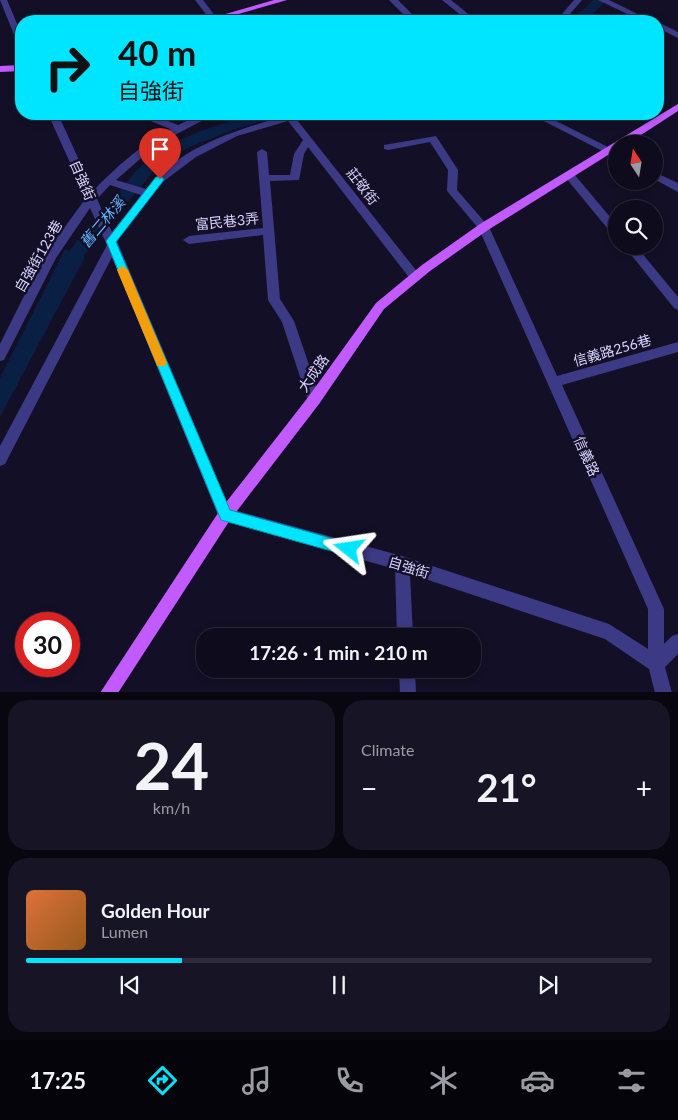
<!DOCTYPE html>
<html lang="en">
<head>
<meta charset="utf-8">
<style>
  :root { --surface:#0e0b1c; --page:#171425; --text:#f1f3f6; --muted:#9b9ba3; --line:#2e2b3b; --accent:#00e5ff }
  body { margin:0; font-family:Lato,"Noto Sans TC",sans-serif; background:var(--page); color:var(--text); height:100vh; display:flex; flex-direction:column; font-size:19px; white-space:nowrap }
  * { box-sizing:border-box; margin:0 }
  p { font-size:16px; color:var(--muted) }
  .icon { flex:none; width:28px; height:28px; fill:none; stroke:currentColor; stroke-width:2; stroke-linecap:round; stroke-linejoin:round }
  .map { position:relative; height:692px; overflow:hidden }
  .sheet { display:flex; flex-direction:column; gap:8px; padding:8px; background:#08060f; flex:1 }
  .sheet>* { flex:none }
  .guide { position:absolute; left:15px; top:15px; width:649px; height:105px; border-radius:20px; box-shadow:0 2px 8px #0003,0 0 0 1px var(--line); background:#00e5ff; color:#111; overflow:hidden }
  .needle { width:32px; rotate:348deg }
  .tools { position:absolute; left:608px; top:135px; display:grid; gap:10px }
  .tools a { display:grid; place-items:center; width:55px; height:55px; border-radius:50%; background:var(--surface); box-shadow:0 2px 8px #0003,0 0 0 1px var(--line); font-size:25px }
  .speed { position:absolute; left:15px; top:612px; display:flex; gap:10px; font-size:25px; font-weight:700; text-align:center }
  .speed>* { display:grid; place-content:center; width:65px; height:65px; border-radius:50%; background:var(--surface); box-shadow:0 2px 8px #0003,0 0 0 1px var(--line); line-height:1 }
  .speed .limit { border:8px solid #d22; background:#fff; color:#111 }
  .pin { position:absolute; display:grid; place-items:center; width:42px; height:42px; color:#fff; margin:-51px -21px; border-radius:50% 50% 50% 0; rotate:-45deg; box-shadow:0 0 5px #0007 }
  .pin .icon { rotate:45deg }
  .me { position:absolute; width:55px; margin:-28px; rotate:285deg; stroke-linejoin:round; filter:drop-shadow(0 0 4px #0008) }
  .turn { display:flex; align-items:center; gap:18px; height:105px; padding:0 20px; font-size:22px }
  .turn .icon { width:65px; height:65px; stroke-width:2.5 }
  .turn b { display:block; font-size:35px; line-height:42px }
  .big { font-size:38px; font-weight:700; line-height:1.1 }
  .sheet .tile { flex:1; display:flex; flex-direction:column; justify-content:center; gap:8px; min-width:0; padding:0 18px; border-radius:20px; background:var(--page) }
  .sheet .dial { align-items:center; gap:0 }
  .dial b { font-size:65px; line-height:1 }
  .song { display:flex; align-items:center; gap:15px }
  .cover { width:60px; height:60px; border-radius:8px; background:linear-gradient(135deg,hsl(20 70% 55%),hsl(30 70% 35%)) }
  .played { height:5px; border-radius:2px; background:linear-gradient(90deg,var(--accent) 25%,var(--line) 25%) }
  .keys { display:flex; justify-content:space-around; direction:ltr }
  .heat { display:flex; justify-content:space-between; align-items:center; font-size:28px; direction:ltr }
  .sheet .tiles { flex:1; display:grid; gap:8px; grid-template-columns:1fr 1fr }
  .tile:last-child { grid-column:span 2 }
  .trip { position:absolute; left:196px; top:628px; width:285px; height:50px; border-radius:20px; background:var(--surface); box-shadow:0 2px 8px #0003,0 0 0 1px var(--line); font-weight:700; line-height:50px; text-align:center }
  .dock { display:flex; height:80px; justify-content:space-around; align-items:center; background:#06040b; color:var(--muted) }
  .dock .icon { width:35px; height:35px }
  .dock .active { color:var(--accent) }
  .dock b { font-size:22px; color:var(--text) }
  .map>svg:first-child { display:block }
</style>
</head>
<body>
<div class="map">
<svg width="678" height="693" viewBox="0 0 678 693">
  <rect width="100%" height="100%" fill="#130f26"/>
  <path fill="#0a1f44" d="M65,249L85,257L0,417V378Z"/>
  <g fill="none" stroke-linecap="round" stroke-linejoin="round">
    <path fill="#0a1f44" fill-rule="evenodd" d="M593,0H606C594,15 585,21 566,21L584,9Z
      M256,114H278L276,117L235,129L192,146L170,158L153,172L78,263L69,280L63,282L57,280L54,275C66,252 83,234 100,214C114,198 127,180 142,165C171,137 218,125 256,114Z"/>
    <path fill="#3d3a85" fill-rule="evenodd" d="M0,0H7L21,33V45L17,42Z
      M195,0H203L219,21H211Z
      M389,0H398L419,21H410Z
      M442,0H451L477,21H468Z
      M574,0H582L564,21H556Z
      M598,0H609L652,21H642Z
      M658,22L678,32V38L658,28Z
      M48,114H58L93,191C116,167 141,145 170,129L139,116L137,114H150L178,125L202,114H215L169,138L148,152L116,180L146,189C180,147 234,131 284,116L283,114H364L359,117L297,120L419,274L421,277L419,280H411L308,147L304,154L299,180L270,181L280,299L294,321L321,400L319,404L314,406L309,404L282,322L268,300L263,235L189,244L183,240L189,236L263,228L257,152L262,149L267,152L269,175H290L294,154L303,140L288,121L237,136L196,157L164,181L117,241L230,509L402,556L609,624L648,649V609L479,229L447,191L448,170L430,142L388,150L384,149V145L436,136L458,170L457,190L489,227L557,376L678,342V352L562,385L664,609V644L672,636L678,634V654L665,667L672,693H655L649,669L605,639L410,574L413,636H397L395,569L220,520L112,257L5,464L0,466V446L107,245L90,208L56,258L4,360L0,361V344L30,284L56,239L86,198ZM110,185L141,195L112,232L97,199Z
      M530,114H542L616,151V158Z
      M654,172L678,183V192L654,179Z
      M570,173L574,174L616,224V235L612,234L566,178L565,176Z
      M624,246H636L678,297V310L674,308Z
      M399,669H415L416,693H400Z"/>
    <path fill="#c25bff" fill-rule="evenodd" d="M274,0H287L214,21H201Z
      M21,65V71L0,72V66Z
      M678,104V111L627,144H616V150L488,230L430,271L384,309L319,404L230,520L118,693H100L220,510L309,396L376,303L422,265L480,224Z"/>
  </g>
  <path fill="#00e5ff" stroke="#0095a6" d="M160,176L164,179L163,181L116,242L230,510L349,543L354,545L356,549L354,554L349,556L221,520L106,241L156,177Z"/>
  <path fill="#f59e0b" d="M122,266L128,270L167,363L165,366H157L156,363L117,270Z"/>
  <g text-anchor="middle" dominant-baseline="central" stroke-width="5" stroke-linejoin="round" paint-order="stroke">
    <g font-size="14" fill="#d9d4ff" stroke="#130f26">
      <text transform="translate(83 180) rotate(66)">自強街</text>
      <text transform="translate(363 186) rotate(52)">莊敬街</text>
      <text transform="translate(227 221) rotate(-6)">富民巷3弄</text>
      <text transform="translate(38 256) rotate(-60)">自強街123巷</text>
      <text transform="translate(612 350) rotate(-16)">信義路256巷</text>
      <text transform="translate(313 373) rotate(-55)">大成路</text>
      <text transform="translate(587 456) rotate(66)">信義路</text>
      <text transform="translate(409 567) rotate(17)">自強街</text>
    </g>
    <g font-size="15" font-style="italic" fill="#62b6ff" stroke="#130f26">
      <text transform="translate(102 222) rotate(-50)">舊二林溪</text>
    </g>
  </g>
</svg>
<div class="tools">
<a><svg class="needle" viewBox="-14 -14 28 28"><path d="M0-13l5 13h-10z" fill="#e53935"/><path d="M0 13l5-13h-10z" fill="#9b9ba3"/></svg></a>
<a><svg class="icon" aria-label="search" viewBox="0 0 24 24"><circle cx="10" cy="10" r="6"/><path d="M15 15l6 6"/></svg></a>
</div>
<div class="speed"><div class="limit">30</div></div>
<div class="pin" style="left:160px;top:179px;background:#d93025"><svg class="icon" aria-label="arrive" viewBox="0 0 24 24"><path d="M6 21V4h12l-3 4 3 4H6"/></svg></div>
<svg class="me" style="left:349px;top:549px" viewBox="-20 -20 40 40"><path d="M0-17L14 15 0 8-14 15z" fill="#00e5ff" stroke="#fff" stroke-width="4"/></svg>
<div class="trip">17:26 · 1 min · 210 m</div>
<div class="guide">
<div class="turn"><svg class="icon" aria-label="right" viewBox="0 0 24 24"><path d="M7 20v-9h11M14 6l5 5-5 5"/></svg><div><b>40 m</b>自強街</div></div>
</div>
</div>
<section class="sheet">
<div class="tiles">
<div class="tile dial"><b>24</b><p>km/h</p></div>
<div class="tile"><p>Climate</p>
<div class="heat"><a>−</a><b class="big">21°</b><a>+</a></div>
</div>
<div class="tile">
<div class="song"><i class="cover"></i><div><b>Golden Hour</b><p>Lumen</p></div></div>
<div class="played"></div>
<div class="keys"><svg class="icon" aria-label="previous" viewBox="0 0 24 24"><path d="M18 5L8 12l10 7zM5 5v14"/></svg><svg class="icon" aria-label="pause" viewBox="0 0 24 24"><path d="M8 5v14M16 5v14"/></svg><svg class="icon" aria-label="next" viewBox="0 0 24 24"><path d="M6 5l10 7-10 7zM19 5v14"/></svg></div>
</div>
</div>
</section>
<nav class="dock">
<b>17:25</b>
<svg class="icon active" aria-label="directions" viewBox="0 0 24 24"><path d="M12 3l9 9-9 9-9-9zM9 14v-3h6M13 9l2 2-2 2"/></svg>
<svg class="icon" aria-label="music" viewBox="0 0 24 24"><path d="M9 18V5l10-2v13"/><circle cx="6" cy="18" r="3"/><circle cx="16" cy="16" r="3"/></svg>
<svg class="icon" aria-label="phone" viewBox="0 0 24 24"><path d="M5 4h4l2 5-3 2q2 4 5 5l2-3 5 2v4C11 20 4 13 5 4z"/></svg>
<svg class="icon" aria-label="climate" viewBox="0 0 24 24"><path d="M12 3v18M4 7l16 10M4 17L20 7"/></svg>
<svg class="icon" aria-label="car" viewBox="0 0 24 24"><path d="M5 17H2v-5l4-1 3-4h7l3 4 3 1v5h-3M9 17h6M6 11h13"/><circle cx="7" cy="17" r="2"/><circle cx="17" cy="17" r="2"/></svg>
<svg class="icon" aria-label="filters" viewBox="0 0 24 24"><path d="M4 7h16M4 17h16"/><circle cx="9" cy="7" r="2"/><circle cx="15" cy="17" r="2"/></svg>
</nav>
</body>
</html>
